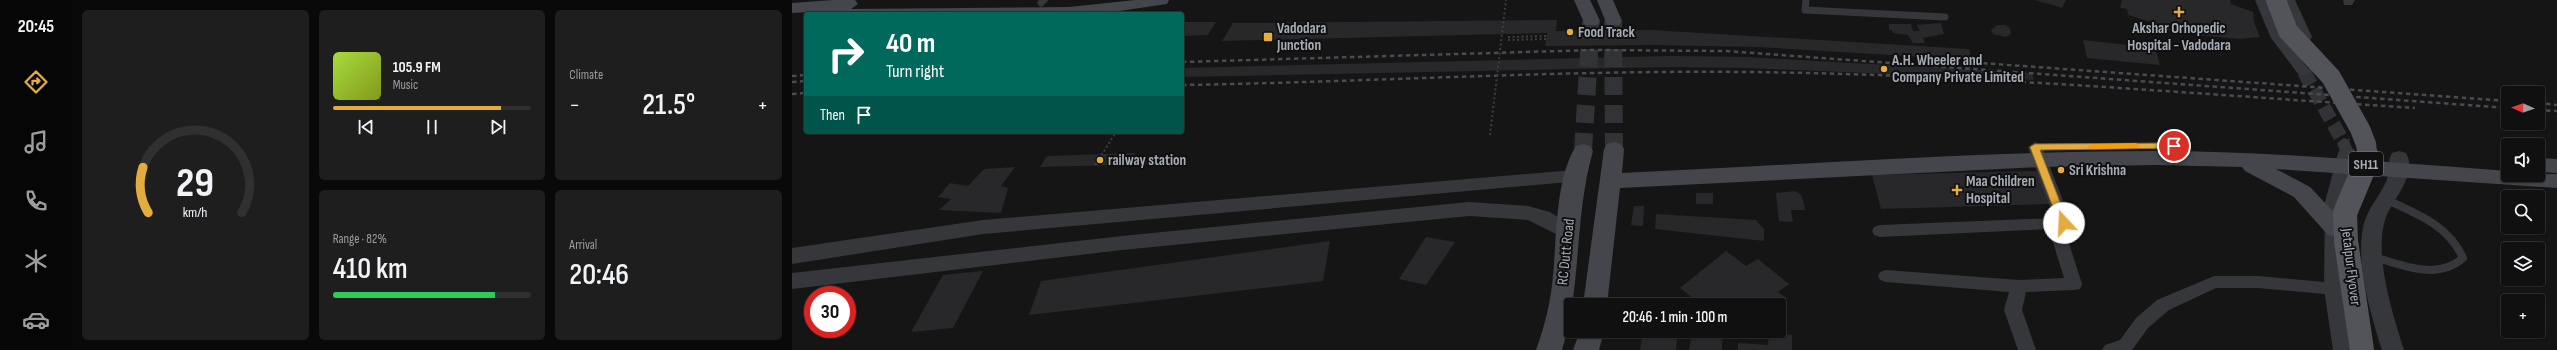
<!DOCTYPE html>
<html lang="en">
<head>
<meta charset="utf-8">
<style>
  :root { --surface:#101010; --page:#1e1e1e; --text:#f1f3f6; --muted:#9c9d9f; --line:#303030; --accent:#e4ac3f }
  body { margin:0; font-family:"Sofia Sans Condensed",sans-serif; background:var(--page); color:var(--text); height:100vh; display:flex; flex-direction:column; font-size:15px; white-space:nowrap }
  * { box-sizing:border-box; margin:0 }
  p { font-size:13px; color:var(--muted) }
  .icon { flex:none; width:22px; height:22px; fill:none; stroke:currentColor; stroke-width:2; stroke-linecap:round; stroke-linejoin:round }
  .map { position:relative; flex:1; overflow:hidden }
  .sheet { display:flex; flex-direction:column; gap:10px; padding:10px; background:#090909; width:720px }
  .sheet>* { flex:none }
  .hud { position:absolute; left:12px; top:12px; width:380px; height:122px; border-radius:4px; box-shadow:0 1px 3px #0004,0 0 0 1px var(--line); background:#00695c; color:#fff; overflow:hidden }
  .needle { width:26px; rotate:272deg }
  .buttons { position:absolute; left:1709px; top:86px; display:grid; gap:8px }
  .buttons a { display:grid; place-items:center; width:44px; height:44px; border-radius:4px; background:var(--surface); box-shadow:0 1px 3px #0004,0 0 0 1px var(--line); font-size:20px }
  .speed { position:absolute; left:12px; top:286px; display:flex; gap:8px; font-size:20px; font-weight:700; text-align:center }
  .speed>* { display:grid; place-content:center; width:52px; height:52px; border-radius:50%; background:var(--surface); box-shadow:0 1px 3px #0004,0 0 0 1px var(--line); line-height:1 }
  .speed .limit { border:6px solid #d22; background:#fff; color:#111 }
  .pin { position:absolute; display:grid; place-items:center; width:34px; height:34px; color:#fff; margin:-17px; border:2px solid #fff; border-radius:50%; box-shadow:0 1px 4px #0007 }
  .me { position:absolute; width:44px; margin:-22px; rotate:340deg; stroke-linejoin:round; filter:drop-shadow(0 0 3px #0008) }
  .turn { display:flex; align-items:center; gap:14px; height:84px; padding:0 16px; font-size:18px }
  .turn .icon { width:52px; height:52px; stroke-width:2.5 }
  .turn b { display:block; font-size:28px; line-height:34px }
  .then { display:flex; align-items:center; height:38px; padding:0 16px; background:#0003; gap:8px; font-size:15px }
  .big { font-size:30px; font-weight:600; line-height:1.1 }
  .sheet .tile { flex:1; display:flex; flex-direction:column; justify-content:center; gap:6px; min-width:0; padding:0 14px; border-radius:6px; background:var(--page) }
  .sheet .dial { align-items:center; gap:0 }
  .dial svg { height:104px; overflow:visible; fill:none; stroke:var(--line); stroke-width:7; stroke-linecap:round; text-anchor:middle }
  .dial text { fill:var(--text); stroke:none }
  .song { display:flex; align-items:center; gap:12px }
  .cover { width:48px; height:48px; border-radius:6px; background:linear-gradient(135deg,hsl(80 70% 55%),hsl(70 70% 35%)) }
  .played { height:4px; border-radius:2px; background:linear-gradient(90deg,var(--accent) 85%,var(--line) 85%) }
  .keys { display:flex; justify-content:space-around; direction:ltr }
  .heat { display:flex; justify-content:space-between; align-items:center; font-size:22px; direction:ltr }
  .charge { height:6px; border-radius:3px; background:linear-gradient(90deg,#34c759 82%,var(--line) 0) }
  .sheet .tiles { flex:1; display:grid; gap:10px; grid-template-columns:repeat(3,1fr) }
  .tile:first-child { grid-row:span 2 }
  .trip { position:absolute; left:772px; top:298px; width:222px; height:40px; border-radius:4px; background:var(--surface); box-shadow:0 1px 3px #0004,0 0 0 1px var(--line); font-weight:600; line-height:40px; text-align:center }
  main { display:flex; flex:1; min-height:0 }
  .tabs { display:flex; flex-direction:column; width:72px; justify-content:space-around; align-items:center; background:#060606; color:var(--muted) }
  .tabs .icon { width:28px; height:28px }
  .tabs .on { color:var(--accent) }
  .tabs b { font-size:18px; color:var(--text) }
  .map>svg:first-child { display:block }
</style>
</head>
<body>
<main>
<nav class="tabs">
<b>20:45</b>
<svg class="icon on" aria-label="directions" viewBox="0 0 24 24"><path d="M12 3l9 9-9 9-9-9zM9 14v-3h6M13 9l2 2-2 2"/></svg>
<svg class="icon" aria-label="music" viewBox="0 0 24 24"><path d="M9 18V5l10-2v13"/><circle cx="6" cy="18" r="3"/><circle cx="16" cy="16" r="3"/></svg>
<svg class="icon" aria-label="phone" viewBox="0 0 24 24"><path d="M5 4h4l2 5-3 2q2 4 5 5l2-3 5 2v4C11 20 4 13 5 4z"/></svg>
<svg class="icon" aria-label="climate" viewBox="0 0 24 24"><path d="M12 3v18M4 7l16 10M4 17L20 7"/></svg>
<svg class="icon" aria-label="car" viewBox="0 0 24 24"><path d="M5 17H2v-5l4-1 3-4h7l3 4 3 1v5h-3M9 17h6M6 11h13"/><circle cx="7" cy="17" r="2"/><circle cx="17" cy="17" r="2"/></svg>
</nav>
<section class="sheet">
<div class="tiles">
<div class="tile dial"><svg viewBox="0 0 100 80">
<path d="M14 69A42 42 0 1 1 86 69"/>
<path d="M14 69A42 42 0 0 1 10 34" stroke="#e4ac3f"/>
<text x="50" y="56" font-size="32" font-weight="700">29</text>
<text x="50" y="72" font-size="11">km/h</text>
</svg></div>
<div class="tile">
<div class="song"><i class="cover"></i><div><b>105.9 FM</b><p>Music</p></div></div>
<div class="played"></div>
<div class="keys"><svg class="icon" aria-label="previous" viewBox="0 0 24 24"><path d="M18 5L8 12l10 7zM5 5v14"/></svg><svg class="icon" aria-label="pause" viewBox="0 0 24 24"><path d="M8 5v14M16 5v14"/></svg><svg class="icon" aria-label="next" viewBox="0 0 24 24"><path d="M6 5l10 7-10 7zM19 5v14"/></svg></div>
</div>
<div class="tile"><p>Climate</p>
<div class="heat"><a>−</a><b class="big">21.5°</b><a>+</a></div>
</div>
<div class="tile"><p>Range · 82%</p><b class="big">410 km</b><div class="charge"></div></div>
<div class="tile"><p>Arrival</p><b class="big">20:46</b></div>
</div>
</section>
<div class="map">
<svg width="1765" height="350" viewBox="0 0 1765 350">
  <rect width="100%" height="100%" fill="#151516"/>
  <path fill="#28282a" d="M1243,0H1274L1270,8Z
    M1330,0H1438L1439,4L1461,12L1462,22L1468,37L1447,39L1407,35L1399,31V35L1363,27L1359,22L1336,15L1335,9L1328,8Z
    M765,20L764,31L859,30L1177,49L1180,60L966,47L861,45L753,46L755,33L430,41L441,23Z
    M390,22H424L416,35L390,36Z
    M1149,23L1152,34L1131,38L1133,43H1121L1116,35L1101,33L1100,30H1097V24H1119L1121,31H1128L1125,25Z
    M1205,25H1213L1218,28L1219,34L1214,37L1201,34L1199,30Z
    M1291,40L1363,48L1368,65L1295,58Z
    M879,56L954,57L1240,73L1242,80L954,68L879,67L390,77V68Z
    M343,153L342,157L367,155L363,164L248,167L255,156Z
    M223,167L209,186L216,188L209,213L147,210L159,199L146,197L158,183L176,186L192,169Z
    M1245,171L1260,204L1089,209L1080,175Z
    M1004,191L1010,196L1013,210H999L1001,222L987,221L984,193Z
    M904,193H921V204H904Z
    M842,206H852L851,226L839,225Z
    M864,214L964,220L972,229V241L863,229Z
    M634,237L663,242L634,285L607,279Z
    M538,241L531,281L237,315L249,281Z
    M934,251L954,266L966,259L997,284L986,292L995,298L987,305H910L888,288Z
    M191,271L161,328L119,332L151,275Z
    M851,331H886L884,350H848Z
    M900,331L931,332L930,350H897Z
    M977,333L1000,335V350H946V343L976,345Z"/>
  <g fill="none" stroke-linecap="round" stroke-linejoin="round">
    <path stroke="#323336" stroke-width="14" stroke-dasharray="14 6" stroke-linecap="butt" d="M1512,72L1552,143"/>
    <path stroke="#323336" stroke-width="18" stroke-dasharray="18 10" stroke-linecap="butt" d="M821,21L822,149
      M791,151L799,21"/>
    <path stroke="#3c3e42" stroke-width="2" stroke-dasharray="2 2.5" stroke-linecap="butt" d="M716,37L756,36
      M716,40L756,39
      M307,159L324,132"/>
    <path stroke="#3c3e42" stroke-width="2.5" stroke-dasharray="2 3" stroke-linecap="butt" d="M303,165L308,158"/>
    <path stroke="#36373b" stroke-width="7" d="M1014,0L1013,10L1153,17
      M249,3L252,0"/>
    <path stroke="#36373b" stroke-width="8" d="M1582,257C1611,265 1645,281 1671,258C1657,226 1626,214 1595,200"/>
    <path fill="#36373b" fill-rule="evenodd" d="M1463,0H1475L1491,37L1519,72L1517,75H1507L1479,38Z
      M1491,0H1503L1520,37L1518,40H1510Z
      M1551,0H1563L1560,5H1552Z
      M1552,138L1557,140L1562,153L1560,156H1550L1545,143Z
      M1243,142L1250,147L1280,223L1273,231L1290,284L1288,289L1282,290L1234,292L1230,310L1244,350H1226L1212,310L1217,292L1094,282L1088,280L1086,276L1088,272L1094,270L1227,280L1272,278L1257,229L1088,237L1082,235L1080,231L1082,227L1088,225L1262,218L1236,147Z
      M1422,276H1466L1543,283L1549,284L1551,289L1549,294L1543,295L1466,288H1424L1377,310L1356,328L1340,350H1310L1313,345L1328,340L1344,318L1365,300Z"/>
    <path fill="#36373b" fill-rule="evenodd" d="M1555,147L1562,149L1564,153L1553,202L1554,289L1563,350H1541L1532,289L1533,202L1546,153L1548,149Z
      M1607,151L1614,153C1627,175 1599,200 1593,220C1582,257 1601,315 1612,350H1590C1579,315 1561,256 1573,220C1578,206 1588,195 1594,182C1598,173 1595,161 1600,153Z
      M782,170L789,171L792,176L789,181L191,234L0,264V248L191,220Z
      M677,202L736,206L758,212L783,228L786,233L783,238L776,240L736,220L677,216L330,250L0,289V273L330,236Z"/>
    <path fill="#44464b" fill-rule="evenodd" d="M41,0H63L66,4L59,9L277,7L343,0H377L375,4L307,14H31L34,11L0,13V3Z
      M782,0H798L808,21L805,25H793Z
      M805,0H821L830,21L827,25H815Z
      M822,142L829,144L832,149L830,173C1007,165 1186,151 1364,151C1481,151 1599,163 1716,171V175L1765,174V188L1484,169L1518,187L1552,223L1555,229L1552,235L1544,237L1536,235L1502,197L1453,171L1450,167L1365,165L1248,167L828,188L815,305H791L812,149L815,144Z
      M791,144L798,146L801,151C782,217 790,286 770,350H744C753,325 759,301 761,275C765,237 763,179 784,146Z
      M1746,158L1765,159V173L1746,172Z
      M788,331H812L807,350H781Z"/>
    <path stroke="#494b50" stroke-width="2.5" stroke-dasharray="4.5 3.5" stroke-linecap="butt" d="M390,62L802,50L934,51L1716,108
      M1175,62L1716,101
      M0,76L14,75
      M0,82L14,81
      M390,85C578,82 766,70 954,72C1177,74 1401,94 1623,108
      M0,94L14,93
      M1746,103L1765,105
      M1746,110L1765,111"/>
    <path stroke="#3c3e42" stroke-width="2" stroke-dasharray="2 2.5" stroke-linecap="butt" d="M698,135L714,0"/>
    <path stroke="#52545a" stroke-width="20" d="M1484,0L1496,31L1539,77L1568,129L1574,144L1576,159"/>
    <path stroke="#52545a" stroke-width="24" d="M1570,350L1554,241L1553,213L1576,158"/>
  </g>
  <path fill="#e4ac3f" stroke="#947029" d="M1382,143L1385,144V148L1248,150L1276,223L1272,227L1267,223L1238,147L1243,144Z"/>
  <path fill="#f59e0b" d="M1344,143L1348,146L1347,148L1300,149L1295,147L1300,144Z"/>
  <g fill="#e4ac3f" stroke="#101011" stroke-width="1.5">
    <path d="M1385 6h4v4h4v4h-4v4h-4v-4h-4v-4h4z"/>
    <circle cx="778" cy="32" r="4"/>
    <rect x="471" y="32" width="10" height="10" rx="2"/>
    <circle cx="1092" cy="69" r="4"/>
    <circle cx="308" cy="160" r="4"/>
    <circle cx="1269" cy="170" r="4"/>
    <path d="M1163 184h4v4h4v4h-4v4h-4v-4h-4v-4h4z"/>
  </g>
  <g text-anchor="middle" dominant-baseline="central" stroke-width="4" stroke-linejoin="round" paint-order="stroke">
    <rect fill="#101011" stroke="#7a7d84" stroke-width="1" x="1557" y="152" width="34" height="24" rx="3"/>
    <g font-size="14" font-weight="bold" fill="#a7acb5">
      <text x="1574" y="164">SH11</text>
    </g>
    <g font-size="15" font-weight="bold" fill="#a7acb5" stroke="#101011" text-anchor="start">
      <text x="485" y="28">Vadodara<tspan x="485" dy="17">Junction</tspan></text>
      <text x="1387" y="28" text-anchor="middle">Akshar Orhopedic<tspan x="1387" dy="17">Hospital - Vadodara</tspan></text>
      <text x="786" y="32">Food Track</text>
      <text x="1100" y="60">A.H. Wheeler and<tspan x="1100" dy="17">Company Private Limited</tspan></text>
      <text x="316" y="160">railway station</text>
      <text x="1277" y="170">Sri Krishna</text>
      <text x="1174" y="181">Maa Children<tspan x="1174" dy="17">Hospital</tspan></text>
    </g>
    <g font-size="15" fill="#a7acb5" stroke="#101011">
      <text transform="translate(774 252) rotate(-84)">RC Dutt Road</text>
      <text transform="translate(1559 267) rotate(83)">Jetalpur Flyover</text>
    </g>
  </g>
</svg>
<div class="buttons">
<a><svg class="needle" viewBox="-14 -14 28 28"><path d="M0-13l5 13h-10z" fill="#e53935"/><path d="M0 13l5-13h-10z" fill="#9c9d9f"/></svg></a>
<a><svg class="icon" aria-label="sound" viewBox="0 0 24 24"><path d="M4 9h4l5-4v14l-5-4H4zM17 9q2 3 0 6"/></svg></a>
<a><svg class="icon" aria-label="search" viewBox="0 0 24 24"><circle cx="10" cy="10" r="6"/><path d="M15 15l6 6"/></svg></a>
<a><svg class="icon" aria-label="layers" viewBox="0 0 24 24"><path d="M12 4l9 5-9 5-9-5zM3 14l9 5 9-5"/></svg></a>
<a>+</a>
</div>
<div class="speed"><div class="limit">30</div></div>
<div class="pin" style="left:1382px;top:146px;background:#d93025"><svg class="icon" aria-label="arrive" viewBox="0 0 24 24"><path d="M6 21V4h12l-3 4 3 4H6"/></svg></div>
<svg class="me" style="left:1272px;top:223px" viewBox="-20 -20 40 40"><circle r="19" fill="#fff"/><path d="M0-13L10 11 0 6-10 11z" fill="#e4ac3f"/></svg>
<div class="trip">20:46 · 1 min · 100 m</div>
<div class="hud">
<div class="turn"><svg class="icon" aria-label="right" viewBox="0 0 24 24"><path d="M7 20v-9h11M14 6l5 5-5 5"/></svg><div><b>40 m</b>Turn right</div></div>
<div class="then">Then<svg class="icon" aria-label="arrive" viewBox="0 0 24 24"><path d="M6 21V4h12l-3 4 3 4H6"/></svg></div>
</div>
</div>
</main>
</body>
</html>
